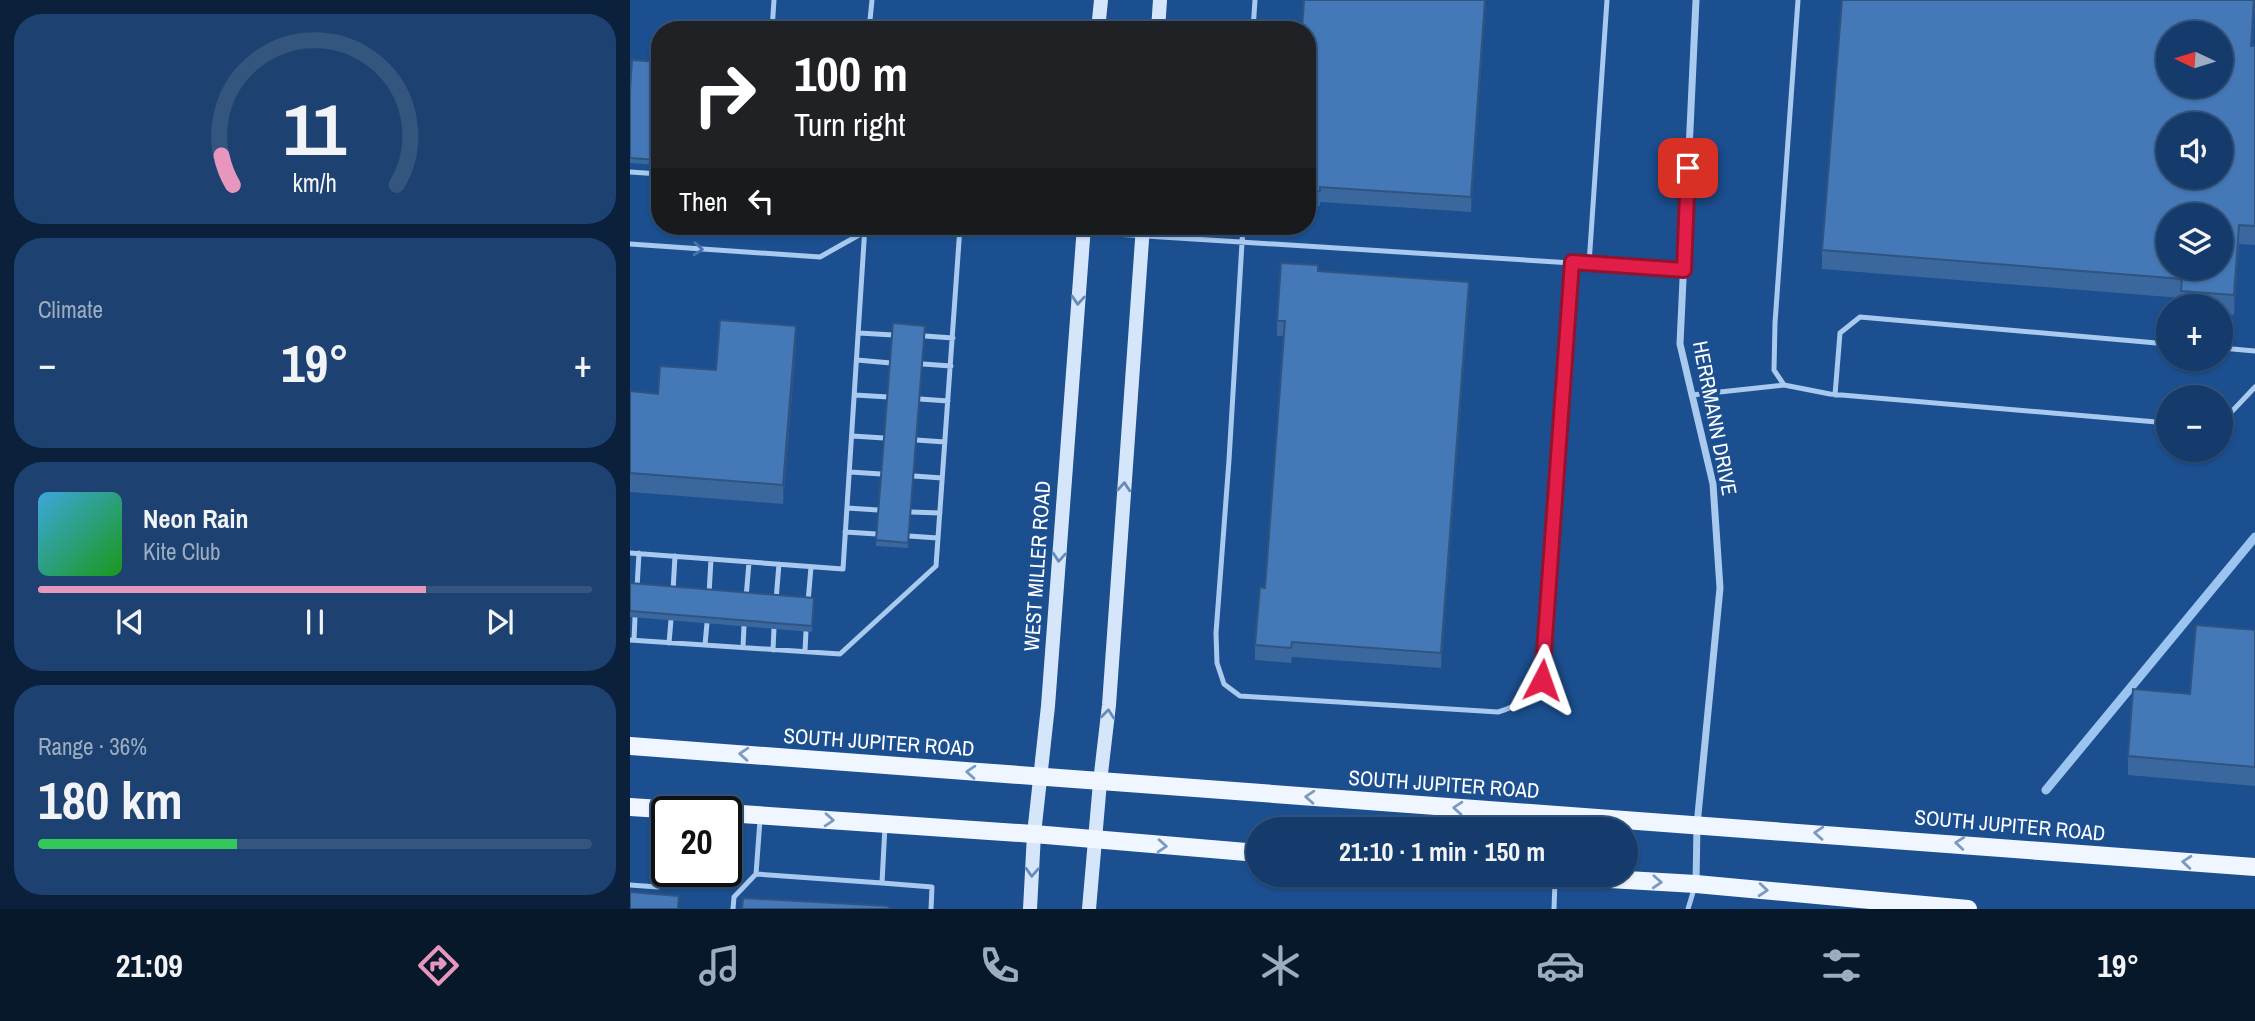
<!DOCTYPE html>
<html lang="en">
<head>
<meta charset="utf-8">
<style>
  :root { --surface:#143b6b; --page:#1d4271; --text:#f1f3f6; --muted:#9dadc1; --line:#33557e; --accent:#e797bd }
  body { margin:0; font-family:"Archivo Narrow",sans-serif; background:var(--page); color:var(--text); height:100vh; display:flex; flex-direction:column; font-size:26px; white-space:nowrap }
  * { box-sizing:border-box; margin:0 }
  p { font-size:23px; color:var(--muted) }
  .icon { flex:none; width:38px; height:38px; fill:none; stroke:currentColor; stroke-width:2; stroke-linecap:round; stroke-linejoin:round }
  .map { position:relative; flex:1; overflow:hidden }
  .drawer { display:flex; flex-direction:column; gap:14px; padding:14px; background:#0b203b; width:630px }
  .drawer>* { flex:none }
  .banner { position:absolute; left:21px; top:21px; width:665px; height:214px; border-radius:28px; box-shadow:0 2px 5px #0004,0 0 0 2px var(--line); background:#202124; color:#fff; overflow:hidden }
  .needle { width:46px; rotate:274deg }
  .fabs { position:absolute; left:1526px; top:21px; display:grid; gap:14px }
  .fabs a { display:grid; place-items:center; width:77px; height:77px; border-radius:50%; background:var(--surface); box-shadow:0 2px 5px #0004,0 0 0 2px var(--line); font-size:35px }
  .speed { position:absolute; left:21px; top:796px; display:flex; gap:14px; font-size:35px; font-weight:700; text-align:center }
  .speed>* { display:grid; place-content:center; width:91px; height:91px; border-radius:50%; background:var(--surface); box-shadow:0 2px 5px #0004,0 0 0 2px var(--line); line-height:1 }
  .speed .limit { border:4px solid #111; border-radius:10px; background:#fff; color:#111 }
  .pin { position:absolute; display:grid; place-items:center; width:60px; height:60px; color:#fff; margin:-30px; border-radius:14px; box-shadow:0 4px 10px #0006 }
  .me { position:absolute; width:77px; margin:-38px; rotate:4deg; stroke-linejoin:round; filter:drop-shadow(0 0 5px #0008) }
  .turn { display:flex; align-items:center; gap:24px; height:147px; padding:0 28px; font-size:32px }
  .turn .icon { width:91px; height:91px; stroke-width:2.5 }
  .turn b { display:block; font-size:49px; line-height:60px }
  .then { display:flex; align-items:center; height:66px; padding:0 28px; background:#0003; gap:14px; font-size:26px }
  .big { font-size:52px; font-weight:700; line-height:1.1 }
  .drawer .card { flex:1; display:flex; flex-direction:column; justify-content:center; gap:10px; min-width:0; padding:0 24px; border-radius:28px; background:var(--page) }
  .drawer .dial { align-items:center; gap:0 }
  .dial svg { height:182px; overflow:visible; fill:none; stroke:var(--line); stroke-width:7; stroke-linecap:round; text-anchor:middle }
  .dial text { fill:var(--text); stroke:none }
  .song { display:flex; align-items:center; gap:21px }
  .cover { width:84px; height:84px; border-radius:10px; background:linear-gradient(135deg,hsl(200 70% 55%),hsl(120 70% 35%)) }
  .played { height:7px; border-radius:4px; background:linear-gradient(90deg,var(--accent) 70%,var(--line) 70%) }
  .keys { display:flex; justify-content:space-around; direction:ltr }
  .heat { display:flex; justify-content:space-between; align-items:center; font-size:38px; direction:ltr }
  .charge { height:10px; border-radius:5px; background:linear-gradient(90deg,#34c759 36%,var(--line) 0) }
  .trip { position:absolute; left:616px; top:817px; width:392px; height:70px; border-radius:35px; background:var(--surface); box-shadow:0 2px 5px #0004,0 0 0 2px var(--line); font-weight:700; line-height:70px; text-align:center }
  .dock { display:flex; height:112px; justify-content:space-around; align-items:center; background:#08182b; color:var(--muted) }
  .dock .icon { width:49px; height:49px }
  .dock .current { color:var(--accent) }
  .dock b { font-size:32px; color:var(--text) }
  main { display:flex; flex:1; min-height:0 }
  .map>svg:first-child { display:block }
</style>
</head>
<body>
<main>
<section class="drawer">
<div class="card dial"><svg viewBox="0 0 100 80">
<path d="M14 69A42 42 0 1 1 86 69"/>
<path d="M14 69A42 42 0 0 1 9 56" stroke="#e797bd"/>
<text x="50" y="56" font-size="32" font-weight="700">11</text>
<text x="50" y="72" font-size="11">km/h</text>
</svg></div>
<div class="card"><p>Climate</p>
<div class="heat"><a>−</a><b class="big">19°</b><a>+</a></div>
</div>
<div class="card">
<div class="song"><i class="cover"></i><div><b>Neon Rain</b><p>Kite Club</p></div></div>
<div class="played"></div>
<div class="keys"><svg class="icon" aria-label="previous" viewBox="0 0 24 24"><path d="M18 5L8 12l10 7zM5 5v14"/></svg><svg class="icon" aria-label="pause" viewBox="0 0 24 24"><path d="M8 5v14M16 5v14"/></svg><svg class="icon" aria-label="next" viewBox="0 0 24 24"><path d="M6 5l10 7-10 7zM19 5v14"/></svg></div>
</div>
<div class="card"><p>Range · 36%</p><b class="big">180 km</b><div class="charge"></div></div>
</section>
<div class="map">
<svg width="1625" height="909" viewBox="0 0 1625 909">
  <rect width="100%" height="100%" fill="#1b4f8f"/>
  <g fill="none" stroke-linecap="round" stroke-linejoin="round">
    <path stroke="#9cc4f0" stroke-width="9" d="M1416,790L1625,537"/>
    <path stroke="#a9c9ee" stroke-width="5" d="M142,30L144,0
      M239,30L242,0
      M623,30L625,0
      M0,172L30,174
      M312,226L453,232L1054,270
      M613,226L599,460L586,633L587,663L594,684L610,696L868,712C886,707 902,697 912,680L942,263
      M0,244L190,257L236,231L268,226
      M959,264L977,0
      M229,333L263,335
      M295,336L323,338
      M1591,348L1625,351
      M227,360L261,363
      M293,364L321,366
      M1154,385L1144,370L1145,323L1168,0
      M225,395L258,397
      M1062,395L1154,385L1200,394L1538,423
      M1205,395L1210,333L1230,317L1538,344
      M290,399L318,401
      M1591,423L1625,387
      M222,436L254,438
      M286,440L315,442
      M220,472L251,474
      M284,476L312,478
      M217,508L248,510
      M281,512L310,513
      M215,532L247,534
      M279,536L308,538
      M0,553L213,569L235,226
      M7,588L9,553
      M43,591L45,556
      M79,594L81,559
      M116,598L119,562
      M146,600L149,564
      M178,602L181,567
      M0,640L210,654L306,566L330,227
      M4,640L5,617
      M39,643L41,620
      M75,645L77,623
      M113,647L114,626
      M143,650L144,628
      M175,651L176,631
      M126,874L252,883L255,826
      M252,883L302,887L301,909
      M0,885L28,887L36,814
      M103,909L104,897L126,874L130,820
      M924,909L925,881
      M1058,909L1064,889"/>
    <path stroke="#a9c9ee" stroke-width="7" d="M1066,883L1067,825L1090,588L1083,484L1050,344L1066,0"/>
    <path stroke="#d6e6fa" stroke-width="14" d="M468,30L471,0
      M528,30L530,0
      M400,909L404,834L418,706L454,226
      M459,909L470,782L479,705L513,226"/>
    <path stroke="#f0f6ff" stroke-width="18" d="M0,746C542,787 1084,824 1625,867
      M0,807L78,812
      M96,813L404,834L628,853
      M910,875L1066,884L1338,909"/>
  </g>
  <path fill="#3a679d" d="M856,0L841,212L690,202V206L677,205V30Z
    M1625,0L1622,46H1625V245L1609,244L1604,315L1591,314V306H1551V298L1192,269V250Z
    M30,62L27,165L0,163V91Z
    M688,271L839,297L811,668L662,657L661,663L625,660V645L635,588L653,336H647V321Z
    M295,326L278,548L246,546V540Z
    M166,345L153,504L0,492V391L28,394L86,370Z
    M0,583L184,598L182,632L0,617Z
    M1625,630V786L1498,775V756L1560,694Z"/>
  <path fill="#305480" d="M855,0H856L841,212V197Z
    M1624,0L1625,8L1621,65V46Z
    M1609,225V244L1604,315V295Z
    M839,282V297L811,668V653Z
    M166,326V345L153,504V485Z"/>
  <path fill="#4478b7" stroke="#305480" stroke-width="2" fill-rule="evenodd" d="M674,0H855L841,197L690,187V191L677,190V30H672Z
    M1212,0H1624L1621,46H1625V226L1609,225L1604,295L1551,291L1552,279L1192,250ZM1538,33H1591V86H1538ZM1538,124H1591V177H1538ZM1538,215H1591V268H1538Z
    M2,60L30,62V97L27,160L0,158V91Z
    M651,263L688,265V271L839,282L811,653L662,642L661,648L625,645L630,587L635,588L655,321H647Z
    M90,320L166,326L153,485L0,473V391L28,394L30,366L86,370Z
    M263,323L295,326L278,543L246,540Z
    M0,583L184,598L182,626L0,611Z
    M1566,625L1625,630V767L1498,756L1503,689L1560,694Z
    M0,892L49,896L48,909H0Z
    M113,898L258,906L260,909H112Z"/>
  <defs><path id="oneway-chevron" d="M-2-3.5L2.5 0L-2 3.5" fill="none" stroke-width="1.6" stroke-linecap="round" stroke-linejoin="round" transform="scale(1.75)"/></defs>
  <use stroke="#4674ac" href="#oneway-chevron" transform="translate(68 249) rotate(4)"/>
  <g stroke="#668bba">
    <use href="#oneway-chevron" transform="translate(448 300) rotate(94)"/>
    <use href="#oneway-chevron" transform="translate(494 487) rotate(-86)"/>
    <use href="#oneway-chevron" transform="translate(429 557) rotate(94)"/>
    <use href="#oneway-chevron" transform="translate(478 714) rotate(-84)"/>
    <use href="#oneway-chevron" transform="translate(402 872) rotate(93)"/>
  </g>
  <g stroke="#7b9ac1">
    <use href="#oneway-chevron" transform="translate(114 754) rotate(-176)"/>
    <use href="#oneway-chevron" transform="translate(341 772) rotate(-176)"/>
    <use href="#oneway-chevron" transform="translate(680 797) rotate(-176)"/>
    <use href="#oneway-chevron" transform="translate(828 808) rotate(-176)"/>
    <use href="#oneway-chevron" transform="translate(199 820) rotate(4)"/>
    <use href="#oneway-chevron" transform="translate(1189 833) rotate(-176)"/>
    <use href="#oneway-chevron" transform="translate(1330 843) rotate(-175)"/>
    <use href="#oneway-chevron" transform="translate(532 846) rotate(4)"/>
    <use href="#oneway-chevron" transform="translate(1557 862) rotate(-175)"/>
    <use href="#oneway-chevron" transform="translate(1027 882) rotate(3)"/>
    <use href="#oneway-chevron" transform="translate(1133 890) rotate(5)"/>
  </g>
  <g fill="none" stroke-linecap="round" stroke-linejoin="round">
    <defs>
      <path id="route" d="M912,680L942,262L1054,270L1058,168"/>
    </defs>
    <use href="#route" stroke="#92132f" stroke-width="18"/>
    <use href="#route" stroke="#e11d48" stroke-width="12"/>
  </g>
  <g text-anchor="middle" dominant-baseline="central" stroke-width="7" stroke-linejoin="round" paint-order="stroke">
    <g font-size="21" fill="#fff" stroke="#1b4f8f">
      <text transform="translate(1085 418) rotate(79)">HERRMANN DRIVE</text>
      <text transform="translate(407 566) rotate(-86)">WEST MILLER ROAD</text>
      <text transform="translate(249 742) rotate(4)">SOUTH JUPITER ROAD</text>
      <text transform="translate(814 784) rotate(4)">SOUTH JUPITER ROAD</text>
      <text transform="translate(1380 825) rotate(5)">SOUTH JUPITER ROAD</text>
    </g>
  </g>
</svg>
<div class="fabs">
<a><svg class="needle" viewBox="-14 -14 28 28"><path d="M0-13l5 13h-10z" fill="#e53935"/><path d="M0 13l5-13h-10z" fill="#9dadc1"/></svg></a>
<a><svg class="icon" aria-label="sound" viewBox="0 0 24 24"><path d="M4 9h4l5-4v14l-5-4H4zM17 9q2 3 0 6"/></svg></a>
<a><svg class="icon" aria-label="layers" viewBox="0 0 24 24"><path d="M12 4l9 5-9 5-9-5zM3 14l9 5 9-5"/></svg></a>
<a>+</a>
<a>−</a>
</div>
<div class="speed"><div class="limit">20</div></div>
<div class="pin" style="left:1058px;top:168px;background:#d93025"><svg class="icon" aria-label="arrive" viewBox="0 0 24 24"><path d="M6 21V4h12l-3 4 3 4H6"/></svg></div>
<svg class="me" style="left:912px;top:680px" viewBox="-20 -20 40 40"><path d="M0-17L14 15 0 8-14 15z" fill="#e11d48" stroke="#fff" stroke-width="4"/></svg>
<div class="trip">21:10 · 1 min · 150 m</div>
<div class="banner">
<div class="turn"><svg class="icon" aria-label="right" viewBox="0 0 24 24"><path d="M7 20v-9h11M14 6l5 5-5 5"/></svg><div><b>100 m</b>Turn right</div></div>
<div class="then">Then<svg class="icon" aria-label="left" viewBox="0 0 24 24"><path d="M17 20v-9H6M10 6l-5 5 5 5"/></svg></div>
</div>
</div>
</main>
<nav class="dock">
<b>21:09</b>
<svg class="icon current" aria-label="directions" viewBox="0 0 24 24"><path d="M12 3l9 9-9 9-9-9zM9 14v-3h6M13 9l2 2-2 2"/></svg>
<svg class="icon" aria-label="music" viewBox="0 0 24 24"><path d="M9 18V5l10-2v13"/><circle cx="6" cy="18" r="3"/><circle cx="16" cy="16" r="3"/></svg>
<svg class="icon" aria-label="phone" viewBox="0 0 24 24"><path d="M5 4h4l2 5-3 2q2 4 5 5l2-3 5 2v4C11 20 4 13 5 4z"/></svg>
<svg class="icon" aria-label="climate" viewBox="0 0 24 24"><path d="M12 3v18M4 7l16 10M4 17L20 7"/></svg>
<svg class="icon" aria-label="car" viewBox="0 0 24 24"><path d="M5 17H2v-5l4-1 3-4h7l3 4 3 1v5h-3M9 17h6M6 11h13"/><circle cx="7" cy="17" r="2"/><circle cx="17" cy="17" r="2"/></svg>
<svg class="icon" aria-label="filters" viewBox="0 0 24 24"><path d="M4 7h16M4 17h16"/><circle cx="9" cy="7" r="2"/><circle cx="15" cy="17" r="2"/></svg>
<b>19°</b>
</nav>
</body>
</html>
